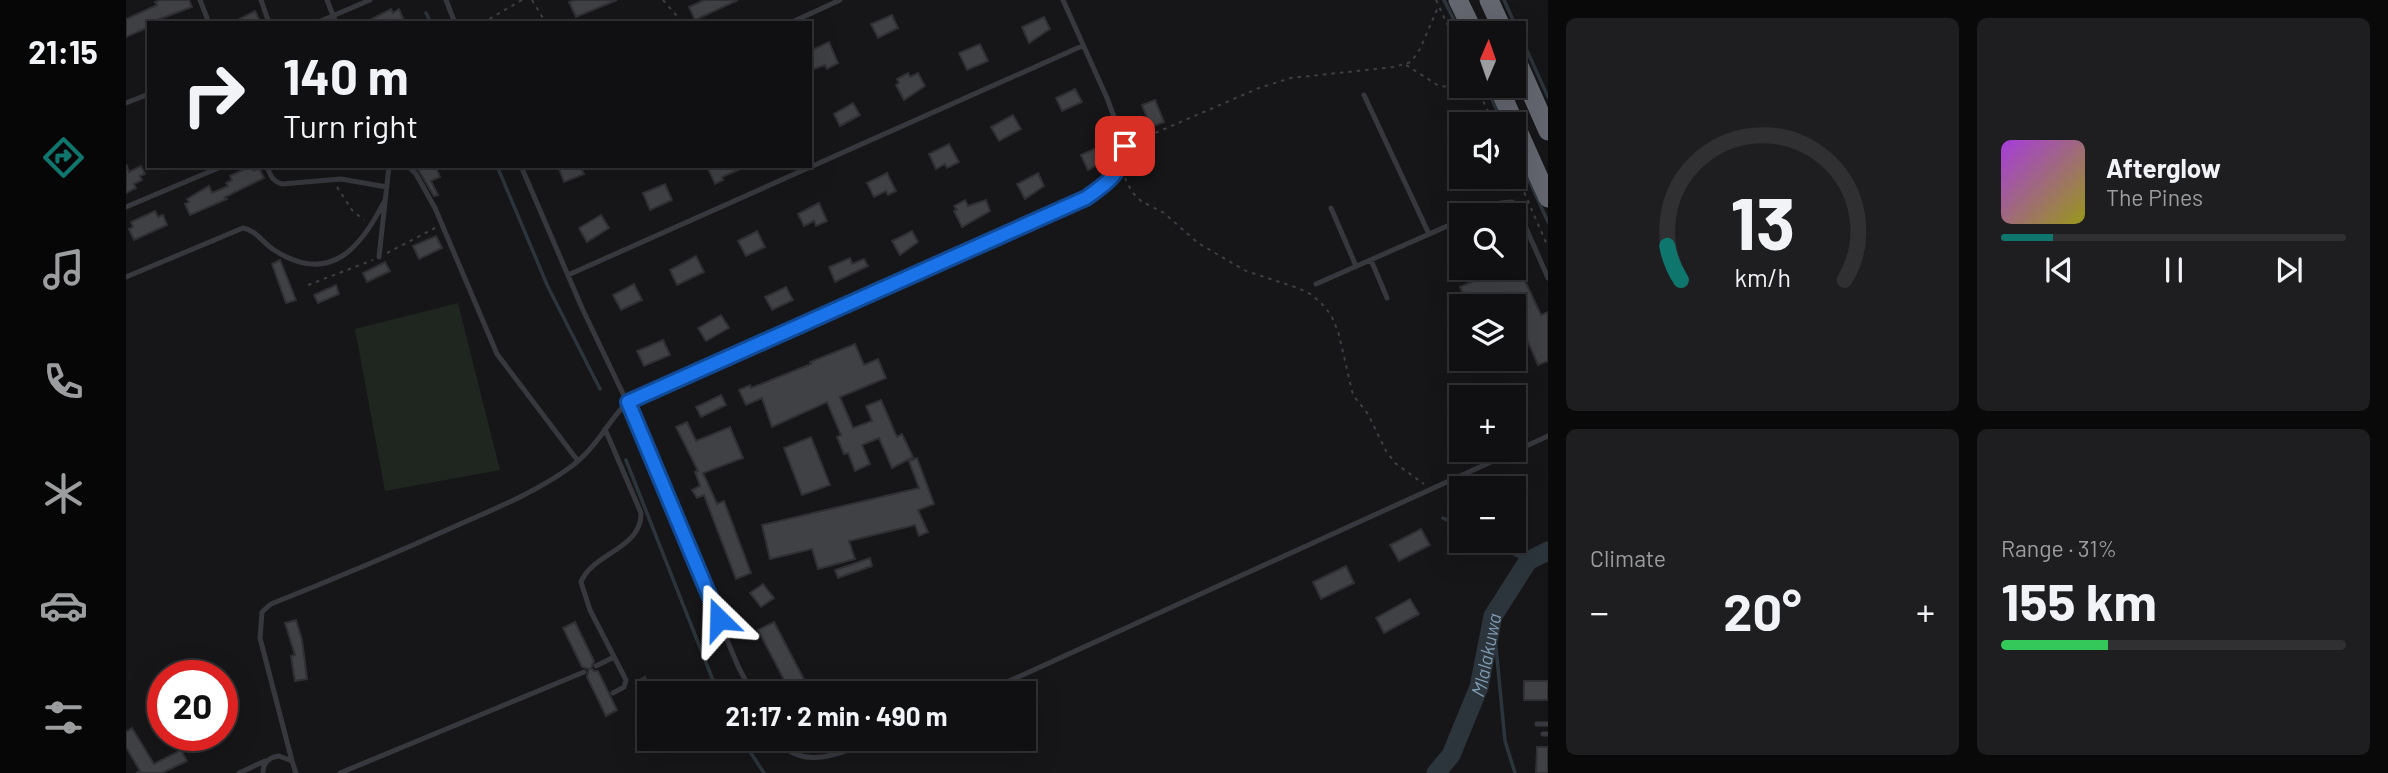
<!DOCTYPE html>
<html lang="en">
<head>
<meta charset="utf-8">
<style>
  :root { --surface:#101012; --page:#1e1e20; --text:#f1f3f6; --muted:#9c9d9f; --line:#303032; --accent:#0f766e }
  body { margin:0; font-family:Barlow,sans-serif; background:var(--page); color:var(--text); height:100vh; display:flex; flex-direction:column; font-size:26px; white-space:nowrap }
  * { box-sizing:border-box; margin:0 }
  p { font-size:23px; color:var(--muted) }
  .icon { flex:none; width:38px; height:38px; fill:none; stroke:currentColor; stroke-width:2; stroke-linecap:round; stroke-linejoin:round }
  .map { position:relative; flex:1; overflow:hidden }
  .details { display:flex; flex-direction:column; gap:18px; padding:18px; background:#09090a; width:840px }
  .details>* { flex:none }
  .banner { position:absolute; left:21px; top:21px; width:665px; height:147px; border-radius:0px; box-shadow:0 7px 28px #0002,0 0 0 2px var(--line); background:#101012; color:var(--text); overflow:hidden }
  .needle { width:46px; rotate:2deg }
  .fabs { position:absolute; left:1323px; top:21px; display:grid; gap:14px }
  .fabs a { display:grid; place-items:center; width:77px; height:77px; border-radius:0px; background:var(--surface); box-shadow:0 7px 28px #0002,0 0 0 2px var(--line); font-size:35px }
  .speed { position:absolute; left:21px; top:660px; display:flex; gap:14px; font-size:35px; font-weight:700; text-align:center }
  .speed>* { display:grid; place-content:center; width:91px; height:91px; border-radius:50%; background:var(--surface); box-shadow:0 7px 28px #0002,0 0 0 2px var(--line); line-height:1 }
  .speed .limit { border:10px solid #d22; background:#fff; color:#111 }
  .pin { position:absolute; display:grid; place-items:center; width:60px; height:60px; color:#fff; margin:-30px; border-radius:14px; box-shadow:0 4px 10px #0006 }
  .me { position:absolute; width:77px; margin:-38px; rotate:338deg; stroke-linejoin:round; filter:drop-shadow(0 0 5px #0008) }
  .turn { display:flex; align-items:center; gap:24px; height:147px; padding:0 21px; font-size:32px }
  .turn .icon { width:91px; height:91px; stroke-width:2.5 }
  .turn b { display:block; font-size:49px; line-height:60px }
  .big { font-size:52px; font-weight:700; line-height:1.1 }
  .details .card { flex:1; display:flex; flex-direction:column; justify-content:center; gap:10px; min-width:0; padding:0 24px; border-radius:10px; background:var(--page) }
  .details .dial { align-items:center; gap:0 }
  .dial svg { height:182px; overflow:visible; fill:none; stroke:var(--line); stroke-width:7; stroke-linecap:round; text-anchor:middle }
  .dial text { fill:var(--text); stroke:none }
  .song { display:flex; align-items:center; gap:21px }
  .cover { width:84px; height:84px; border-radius:10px; background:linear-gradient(135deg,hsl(280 70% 55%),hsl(60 70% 35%)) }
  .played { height:7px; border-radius:4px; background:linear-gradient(90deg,var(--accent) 15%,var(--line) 15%) }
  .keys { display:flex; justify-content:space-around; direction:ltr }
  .heat { display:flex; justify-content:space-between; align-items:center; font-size:38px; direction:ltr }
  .charge { height:10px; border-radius:5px; background:linear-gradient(90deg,#34c759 31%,var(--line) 0) }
  .details .tiles { flex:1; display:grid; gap:18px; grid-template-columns:repeat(2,1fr) }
  .trip { position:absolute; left:511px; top:681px; width:399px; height:70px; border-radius:0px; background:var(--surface); box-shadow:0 7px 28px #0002,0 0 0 2px var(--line); font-weight:700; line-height:70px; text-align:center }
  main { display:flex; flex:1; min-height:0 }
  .tab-bar { display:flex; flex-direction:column; width:126px; justify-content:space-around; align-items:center; background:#060607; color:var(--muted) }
  .tab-bar .icon { width:49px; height:49px }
  .tab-bar .active { color:var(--accent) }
  .tab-bar b { font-size:32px; color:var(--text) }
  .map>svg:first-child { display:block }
</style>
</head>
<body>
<main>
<nav class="tab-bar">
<b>21:15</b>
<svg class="icon active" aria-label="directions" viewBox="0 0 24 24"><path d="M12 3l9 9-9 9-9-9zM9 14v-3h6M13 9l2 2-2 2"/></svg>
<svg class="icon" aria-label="music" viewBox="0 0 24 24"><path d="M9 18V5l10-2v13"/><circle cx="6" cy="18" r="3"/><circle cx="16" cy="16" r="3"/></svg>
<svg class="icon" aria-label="phone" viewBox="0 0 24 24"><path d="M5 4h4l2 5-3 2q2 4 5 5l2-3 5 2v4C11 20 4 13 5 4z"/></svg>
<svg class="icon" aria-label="climate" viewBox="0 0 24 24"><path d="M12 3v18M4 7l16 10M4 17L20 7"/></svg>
<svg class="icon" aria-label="car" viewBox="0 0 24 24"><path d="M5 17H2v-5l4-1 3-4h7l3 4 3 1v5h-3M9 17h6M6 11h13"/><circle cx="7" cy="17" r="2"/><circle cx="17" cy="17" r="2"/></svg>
<svg class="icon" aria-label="filters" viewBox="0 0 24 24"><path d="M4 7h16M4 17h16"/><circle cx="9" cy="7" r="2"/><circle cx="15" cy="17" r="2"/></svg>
</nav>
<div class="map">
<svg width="1422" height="773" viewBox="0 0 1422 773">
  <rect width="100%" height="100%" fill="#161618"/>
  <path fill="#1e261f" d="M332,303L374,470L259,491L229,329Z"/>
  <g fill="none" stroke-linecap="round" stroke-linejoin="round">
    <path stroke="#2c353c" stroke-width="3.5" d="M1318,0L1335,34
      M1378,0L1422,97
      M300,13L305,23
      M1360,86L1377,124
      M1388,147L1422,222
      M371,166L422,287L474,389
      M500,460L592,693
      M1317,518L1335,527
      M1363,541L1402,561
      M1367,616L1379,741L1389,773
      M615,738L638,773"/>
    <path stroke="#2c353c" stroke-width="19" id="s1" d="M1310,773L1325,755L1353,687L1367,616L1402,561L1422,551"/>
  </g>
  <path fill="#404145" stroke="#303034" stroke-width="2" d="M35,0H63L66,7L23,23V27L0,37V19L31,5L29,2Z
    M449,0H491L450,17L443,2Z
    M578,0H612L569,20L563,7Z
    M265,9L267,13L273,9L277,18L268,23H238Z
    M129,11L133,19L126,23H106Z
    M766,15L772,28L752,38L745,24Z
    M918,17L924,29L903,43L896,27Z
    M703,42L712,63L701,69L699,65L688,69L684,60V51Z
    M854,44L862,61L841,70L833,53Z
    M782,73L784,77L792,73L799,86L778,100L770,85L773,83L771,79Z
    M949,89L956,102L936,111L930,98Z
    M1029,100L1038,122L1025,127L1016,105Z
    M727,103L734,115L714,126L708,114Z
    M887,115L895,129L873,141L865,127Z
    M823,144L833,162L821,168L819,164L810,169L803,154Z
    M977,145L983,158L962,170L955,155Z
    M0,164L3,172L15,166L19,174L14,176L16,180L8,184L10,188L0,193Z
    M125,166L128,171L133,168L138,178L99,197L101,199L64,215L59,204L63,202L61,199L83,186L86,193L102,186L100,183L106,180L104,176Z
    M290,166H310L314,177L305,181L312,195L308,196Z
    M432,166H454L458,174L438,182Z
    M581,166H621L596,177L597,180L589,184Z
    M761,173L770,191L762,195L760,191L748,197L741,183Z
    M912,173L918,186L899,199L891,184Z
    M539,184L546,200L524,210L517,193Z
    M839,200L842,206L860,200L864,211L836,227L828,211L831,210L828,206Z
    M693,203L701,221L690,226L688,221L678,226L672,214Z
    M29,211L32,217L37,215L41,225L8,240L3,229L7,227L5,222Z
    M475,215L483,228L461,242L453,228Z
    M631,231L639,247L620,256L612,241Z
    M786,231L792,242L774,255L766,241Z
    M310,236L316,248L293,259L287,246Z
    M570,256L578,272L551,285L544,270Z
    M724,258L726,264L738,259L742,266L709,282L703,267Z
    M154,260L170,300L160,303L146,264Z
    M259,262L264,271L241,282L237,273Z
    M1378,268H1393L1415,315L1422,312V361L1412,365L1391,316L1388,317V306H1362L1358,298L1342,305L1334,287Z
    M508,284L516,300L495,310L487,295Z
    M210,285L213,294L192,303L188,295Z
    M660,287L667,300L646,310L639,297Z
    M595,315L603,328L580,341L572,328Z
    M537,340L544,355L518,366L511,351Z
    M729,344L738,365L752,359L760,378L714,397L727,428L746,421L740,406L755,400L771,437L776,434L787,457L766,468L753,438L736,445L744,464L729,471L722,453L718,454L711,437L715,435L701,402L646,427L636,398L620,405L613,390L624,385L625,388L685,364L684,362Z
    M595,395L600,405L575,417L570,407Z
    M561,422L570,441L604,427L617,458L577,473L591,504L598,501L625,573L610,579L578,495L571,498L566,490L574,486L569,472L572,471L550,427Z
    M685,437L704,485L676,495L658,448Z
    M791,458L808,504L792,510L802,532L793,536L789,525L723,541L729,559L692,569L686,549L644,559L636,525L793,488L783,461Z
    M1295,529L1304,545L1273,561L1264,545Z
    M744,558L746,566L712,578L709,570Z
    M1220,566L1228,583L1195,599L1187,582Z
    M637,584L648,598L635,607L624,593Z
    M1284,599L1293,614L1258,633L1250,618Z
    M170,620L176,640L181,679L169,681L165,656L169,655L159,623Z
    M449,622L468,661L465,668L468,671H472L491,710L480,716L461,677L463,669L456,667L437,628Z
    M648,622L685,693H665L632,630Z
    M519,677L523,685V707L510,682Z
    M1398,681H1422V700H1398Z
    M6,728L28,764L55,750L61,761L36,773H10L14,771L0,747V732Z
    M1411,747H1422V773H1410Z"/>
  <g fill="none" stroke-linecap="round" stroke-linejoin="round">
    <path stroke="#3d3f44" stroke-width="2" stroke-dasharray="3.5 5" stroke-linecap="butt" d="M406,0L420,23
      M537,0L557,23
      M1310,0L1335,54
      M356,23L396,0
      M1280,65L1313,86L1351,89
      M1350,86L1368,124
      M1006,143L1133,88L1165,78L1268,67L1285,62L1294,49L1313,5
      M1388,169L1422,247
      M999,178L1006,192L1015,201L1038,213L1072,243L1120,271L1172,288L1186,295L1196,304L1205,315L1212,331L1227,395L1242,414L1260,451L1269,463L1298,484
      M211,187L226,210L238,220
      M261,253L309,228
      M182,285L247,260"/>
    <path stroke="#37383d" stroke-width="5" d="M74,0L83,23
      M135,0L143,23
      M201,0L210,23
      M320,0L329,23
      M190,23L244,0
      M664,23L714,0
      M1238,95L1303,234
      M0,103L23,94
      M141,166C144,175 146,181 156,184L215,179L261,187
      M282,166L290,174L309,208L371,354L452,461
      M395,166L456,308L501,402L612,666L626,693
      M0,207L97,166
      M1205,208L1230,266
      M1346,215L1374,203L1386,202L1393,212L1422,278
      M253,257L263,166
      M1245,260L1261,298
      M442,275L956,46
      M0,277L117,228C130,230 137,243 148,250C204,286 235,248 259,200
      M1190,284L1335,220
      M479,429L515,513C516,549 466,553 455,582L464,610L500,680L498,687L487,693
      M470,666L488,657
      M857,693L1422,436
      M1411,724H1422
      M1417,734H1422
      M650,738C675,773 717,753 751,738
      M166,761L134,638L136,612L145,604C208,579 270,553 332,525C371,508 412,491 446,466C469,449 482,422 501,402L960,198L985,180L994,168L999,146L981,98L937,0
      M113,773L139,761
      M137,773C137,763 143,757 153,756L166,761L170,773
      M214,773L458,672"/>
    <path stroke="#63666e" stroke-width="19" d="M1332,0L1348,33
      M1363,0L1378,33
      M1388,54L1422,131
      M1372,86L1422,198"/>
  </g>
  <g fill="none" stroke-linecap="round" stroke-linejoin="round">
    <defs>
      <path id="route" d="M593,619L502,402L960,198C985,180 992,177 999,146"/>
    </defs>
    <use href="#route" stroke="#114b97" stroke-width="18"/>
    <use href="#route" stroke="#1a73e8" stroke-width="12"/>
  </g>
  <g text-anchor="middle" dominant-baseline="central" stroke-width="7" stroke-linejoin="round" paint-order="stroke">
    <g font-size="19" font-style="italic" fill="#7f9bb3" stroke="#111113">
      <text stroke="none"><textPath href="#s1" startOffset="130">Mlalakuwa</textPath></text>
    </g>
  </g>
</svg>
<div class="fabs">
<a><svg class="needle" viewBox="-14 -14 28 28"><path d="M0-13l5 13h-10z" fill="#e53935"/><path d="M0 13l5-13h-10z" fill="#9c9d9f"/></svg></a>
<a><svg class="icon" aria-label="sound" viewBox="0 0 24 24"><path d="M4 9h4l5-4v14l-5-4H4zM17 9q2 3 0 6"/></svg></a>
<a><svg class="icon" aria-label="search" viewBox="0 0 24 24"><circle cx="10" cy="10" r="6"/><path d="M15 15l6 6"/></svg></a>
<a><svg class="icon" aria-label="layers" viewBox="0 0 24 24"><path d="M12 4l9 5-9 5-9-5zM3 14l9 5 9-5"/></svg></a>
<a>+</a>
<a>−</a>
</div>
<div class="speed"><div class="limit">20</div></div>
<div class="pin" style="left:999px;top:146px;background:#d93025"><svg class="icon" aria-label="arrive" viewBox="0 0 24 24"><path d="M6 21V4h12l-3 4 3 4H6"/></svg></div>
<svg class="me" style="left:593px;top:619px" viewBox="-20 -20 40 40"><path d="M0-17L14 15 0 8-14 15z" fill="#1a73e8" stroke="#fff" stroke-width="4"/></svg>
<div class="trip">21:17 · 2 min · 490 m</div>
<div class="banner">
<div class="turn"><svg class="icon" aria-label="right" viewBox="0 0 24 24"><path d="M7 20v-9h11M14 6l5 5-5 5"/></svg><div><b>140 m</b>Turn right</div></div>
</div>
</div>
<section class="details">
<div class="tiles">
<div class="card dial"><svg viewBox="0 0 100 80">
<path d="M14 69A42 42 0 1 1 86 69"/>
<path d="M14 69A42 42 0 0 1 8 54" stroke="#0f766e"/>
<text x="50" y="56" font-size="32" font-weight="700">13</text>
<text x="50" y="72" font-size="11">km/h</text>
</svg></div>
<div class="card">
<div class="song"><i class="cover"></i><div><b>Afterglow</b><p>The Pines</p></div></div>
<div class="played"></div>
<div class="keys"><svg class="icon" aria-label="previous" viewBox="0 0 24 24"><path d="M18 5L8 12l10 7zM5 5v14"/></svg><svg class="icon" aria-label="pause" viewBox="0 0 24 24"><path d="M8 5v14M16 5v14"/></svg><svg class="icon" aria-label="next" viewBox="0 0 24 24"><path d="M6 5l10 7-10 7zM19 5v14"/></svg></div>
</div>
<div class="card"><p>Climate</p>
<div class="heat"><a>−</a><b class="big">20°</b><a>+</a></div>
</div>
<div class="card"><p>Range · 31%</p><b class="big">155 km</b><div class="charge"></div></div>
</div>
</section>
</main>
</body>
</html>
